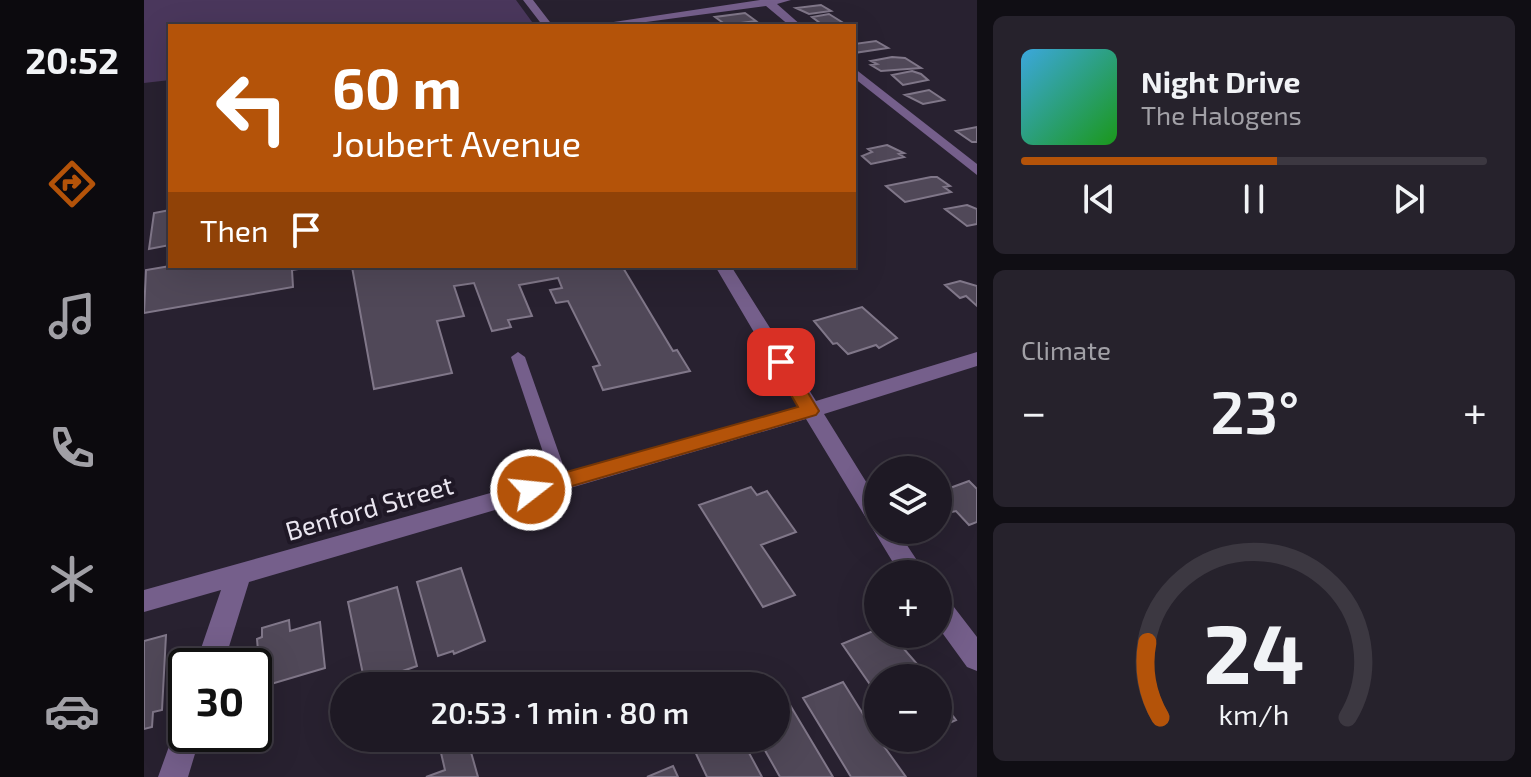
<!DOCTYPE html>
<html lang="en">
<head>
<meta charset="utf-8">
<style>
  :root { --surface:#1e1924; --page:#26222c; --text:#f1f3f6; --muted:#a1a0a6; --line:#3c3841; --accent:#b45309 }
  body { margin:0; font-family:"Exo 2",sans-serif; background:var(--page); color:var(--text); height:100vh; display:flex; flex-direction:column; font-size:30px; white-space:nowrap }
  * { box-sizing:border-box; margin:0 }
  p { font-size:26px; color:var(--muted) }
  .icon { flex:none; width:44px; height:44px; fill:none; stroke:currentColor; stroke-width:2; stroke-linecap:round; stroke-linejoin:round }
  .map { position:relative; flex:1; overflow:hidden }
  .drawer { display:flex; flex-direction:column; gap:16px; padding:16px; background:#100e14; width:554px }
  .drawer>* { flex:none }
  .guide { position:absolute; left:24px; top:24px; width:688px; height:244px; border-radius:0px; box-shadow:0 8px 32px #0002,0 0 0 2px var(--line); background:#b45309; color:#fff; overflow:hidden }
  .tools { position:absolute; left:720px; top:456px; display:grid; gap:16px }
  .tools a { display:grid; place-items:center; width:88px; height:88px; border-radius:50%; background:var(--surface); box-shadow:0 8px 32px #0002,0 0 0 2px var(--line); font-size:40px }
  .speed { position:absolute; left:24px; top:648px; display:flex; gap:16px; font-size:40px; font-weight:700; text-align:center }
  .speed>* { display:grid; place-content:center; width:104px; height:104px; border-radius:50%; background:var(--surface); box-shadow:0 8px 32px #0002,0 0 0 2px var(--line); line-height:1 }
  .speed .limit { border:4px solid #111; border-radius:12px; background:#fff; color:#111 }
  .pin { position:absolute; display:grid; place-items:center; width:68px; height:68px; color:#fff; margin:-34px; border-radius:16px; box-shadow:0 4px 12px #0006 }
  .me { position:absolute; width:88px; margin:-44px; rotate:74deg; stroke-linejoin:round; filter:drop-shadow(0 0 6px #0008) }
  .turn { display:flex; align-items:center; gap:28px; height:168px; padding:0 32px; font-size:36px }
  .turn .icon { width:104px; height:104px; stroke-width:2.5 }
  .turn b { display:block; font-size:56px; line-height:68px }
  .then { display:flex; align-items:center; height:76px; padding:0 32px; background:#0003; gap:16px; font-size:30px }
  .big { font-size:60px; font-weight:600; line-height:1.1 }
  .drawer .tile { flex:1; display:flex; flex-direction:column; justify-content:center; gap:12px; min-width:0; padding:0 28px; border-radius:12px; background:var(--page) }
  .drawer .dial { align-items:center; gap:0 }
  .dial svg { height:208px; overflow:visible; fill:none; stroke:var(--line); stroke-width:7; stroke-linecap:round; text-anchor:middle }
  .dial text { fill:var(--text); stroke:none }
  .song { display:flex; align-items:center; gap:24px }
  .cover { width:96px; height:96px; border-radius:12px; background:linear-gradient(135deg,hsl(200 70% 55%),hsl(120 70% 35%)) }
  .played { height:8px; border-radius:4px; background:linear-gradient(90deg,var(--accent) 55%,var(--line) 55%) }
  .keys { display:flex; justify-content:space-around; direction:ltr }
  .heat { display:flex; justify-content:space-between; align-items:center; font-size:44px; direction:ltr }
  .trip { position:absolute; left:186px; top:672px; width:460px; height:80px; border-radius:40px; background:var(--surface); box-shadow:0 8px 32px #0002,0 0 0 2px var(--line); font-weight:600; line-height:80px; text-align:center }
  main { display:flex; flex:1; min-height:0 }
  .menu { display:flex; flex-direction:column; width:144px; justify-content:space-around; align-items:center; background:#0c0a0e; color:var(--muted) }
  .menu .icon { width:56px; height:56px }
  .menu .active { color:var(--accent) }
  .menu b { font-size:36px; color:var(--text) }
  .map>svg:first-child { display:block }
</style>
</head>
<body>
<main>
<nav class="menu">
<b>20:52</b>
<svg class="icon active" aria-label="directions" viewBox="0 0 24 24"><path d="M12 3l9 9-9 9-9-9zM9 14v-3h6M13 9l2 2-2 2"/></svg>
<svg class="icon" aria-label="music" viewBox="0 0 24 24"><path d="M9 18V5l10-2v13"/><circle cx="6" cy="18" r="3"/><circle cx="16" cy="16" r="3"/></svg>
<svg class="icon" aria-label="phone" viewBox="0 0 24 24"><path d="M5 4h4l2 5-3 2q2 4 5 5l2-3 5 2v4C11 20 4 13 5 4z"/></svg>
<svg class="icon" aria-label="climate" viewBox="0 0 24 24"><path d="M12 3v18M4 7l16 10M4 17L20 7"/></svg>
<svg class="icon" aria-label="car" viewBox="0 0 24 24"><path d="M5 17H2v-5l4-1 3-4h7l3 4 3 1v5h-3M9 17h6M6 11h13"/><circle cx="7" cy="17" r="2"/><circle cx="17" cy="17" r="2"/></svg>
</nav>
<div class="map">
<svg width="833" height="777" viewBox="0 0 833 777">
  <rect width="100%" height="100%" fill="#282130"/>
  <path fill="#4a375c" d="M0,0H372L391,26H26V80L0,83Z"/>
  <path fill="#504858" stroke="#807789" stroke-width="2" d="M677,5L687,11L665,14L652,8Z
    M601,13L612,21L582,25L571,17Z
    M685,14L701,24L680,26L668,17Z
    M732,41L744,48L710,53V44Z
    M748,57L761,58L777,68L737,71L727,65L733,64L727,61Z
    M768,71L777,74L784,80L759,85L748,75Z
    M785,90L800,100L779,104L761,95Z
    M833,127V142H828L812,131Z
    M743,145L760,153L755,154L760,157L727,164L718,156L728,152L724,149Z
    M787,177H793L806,186L800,187L807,192L761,202L742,186Z
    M823,205L833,209V224L823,226L801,209Z
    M26,210V245L5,249L10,213Z
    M26,266H173L148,270L149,287L0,313L2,270Z
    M478,266L529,351L533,350L546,371L459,390L449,367L456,365L424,301L412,303L406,290L418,288L414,278L375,285L388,316L364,320L367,327L348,331L330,283L310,286L320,316L293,321L308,373L230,389L208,267Z
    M816,281L833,286V306L822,296L816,298L801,285Z
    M718,307L753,338L735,348L732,345L704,354L693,343L689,344L670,321Z
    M825,481L833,489V522L825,525L812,511L808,512L802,506L806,505L795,492Z
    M607,487L613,495L623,491L652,532L617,545L651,595L619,607L555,505Z
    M317,568L341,641L310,654L309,651L294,656L273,582Z
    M253,587L273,666L221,684L204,602Z
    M145,620L146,631L176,622L181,668L117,687L113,639L118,637V628Z
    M734,629V634H747L780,672L777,673L780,678H734V696L698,644Z
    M22,635L18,710L9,712L8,727L0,729V641Z
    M699,682L734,738L762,777H707L659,698Z
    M794,696L812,720L794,728Z
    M646,705L689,777H636L614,738H632V708L634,710Z
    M300,738H323L334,777H282L301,770L294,740Z
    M558,738H597L618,777H563L547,743Z
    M529,766L534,777H503Z"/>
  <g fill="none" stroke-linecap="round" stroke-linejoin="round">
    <path fill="#755f8b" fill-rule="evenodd" d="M374,352L381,357L425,482L423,486L417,488L411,486L409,482L367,357Z"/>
    <path fill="#755f8b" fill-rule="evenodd" d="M379,0H389L409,26H399Z
      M616,0H647L633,4L658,26H646L622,6L472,26H443Z
      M710,68L833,164V175L710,78Z
      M571,266H587L672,401L833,352V366L680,414L734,501V530H753L782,574H756L662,419L105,582L79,666H51L77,590L0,612V590L654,407Z
      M794,594L803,598L833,637V671L823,667L794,627Z
      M42,720V734H57L44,777H14L33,724Z"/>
  </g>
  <path fill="#b45309" stroke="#753606" stroke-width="2" d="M637,356L643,358L672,406L675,411L672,415L387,498L380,496L377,490L380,484L387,482L654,407L628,362Z"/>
  <g text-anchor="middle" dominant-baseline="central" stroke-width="8" stroke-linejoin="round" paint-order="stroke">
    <g font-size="26" fill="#eae6f0" stroke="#1f1826">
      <text transform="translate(225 507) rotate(-16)">Benford Street</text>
    </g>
  </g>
</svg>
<div class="tools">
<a><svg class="icon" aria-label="layers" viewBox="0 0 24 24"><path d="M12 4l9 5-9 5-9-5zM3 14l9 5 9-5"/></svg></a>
<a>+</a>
<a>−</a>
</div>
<div class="speed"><div class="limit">30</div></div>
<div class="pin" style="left:637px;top:362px;background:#d93025"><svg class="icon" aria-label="arrive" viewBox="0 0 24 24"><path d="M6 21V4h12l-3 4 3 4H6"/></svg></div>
<svg class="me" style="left:387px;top:490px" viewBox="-20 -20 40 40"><circle r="17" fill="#b45309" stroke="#fff" stroke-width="3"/><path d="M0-11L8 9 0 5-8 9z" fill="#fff"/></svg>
<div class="trip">20:53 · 1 min · 80 m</div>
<div class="guide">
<div class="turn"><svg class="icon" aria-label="left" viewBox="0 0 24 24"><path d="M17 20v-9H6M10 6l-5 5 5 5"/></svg><div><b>60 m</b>Joubert Avenue</div></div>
<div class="then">Then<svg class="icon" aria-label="arrive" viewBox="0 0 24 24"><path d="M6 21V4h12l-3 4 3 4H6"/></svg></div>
</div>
</div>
<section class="drawer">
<div class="tile">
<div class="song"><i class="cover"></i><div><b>Night Drive</b><p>The Halogens</p></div></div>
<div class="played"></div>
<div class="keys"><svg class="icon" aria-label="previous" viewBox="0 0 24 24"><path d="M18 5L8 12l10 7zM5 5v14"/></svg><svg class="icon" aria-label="pause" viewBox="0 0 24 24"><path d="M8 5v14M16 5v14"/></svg><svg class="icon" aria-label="next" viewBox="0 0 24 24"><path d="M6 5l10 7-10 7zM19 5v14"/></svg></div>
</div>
<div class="tile"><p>Climate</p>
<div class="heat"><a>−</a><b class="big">23°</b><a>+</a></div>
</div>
<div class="tile dial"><svg viewBox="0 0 100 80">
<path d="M14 69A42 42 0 1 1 86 69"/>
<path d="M14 69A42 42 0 0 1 9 40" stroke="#b45309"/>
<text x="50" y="56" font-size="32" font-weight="700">24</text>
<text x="50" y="72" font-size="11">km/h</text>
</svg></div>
</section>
</main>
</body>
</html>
